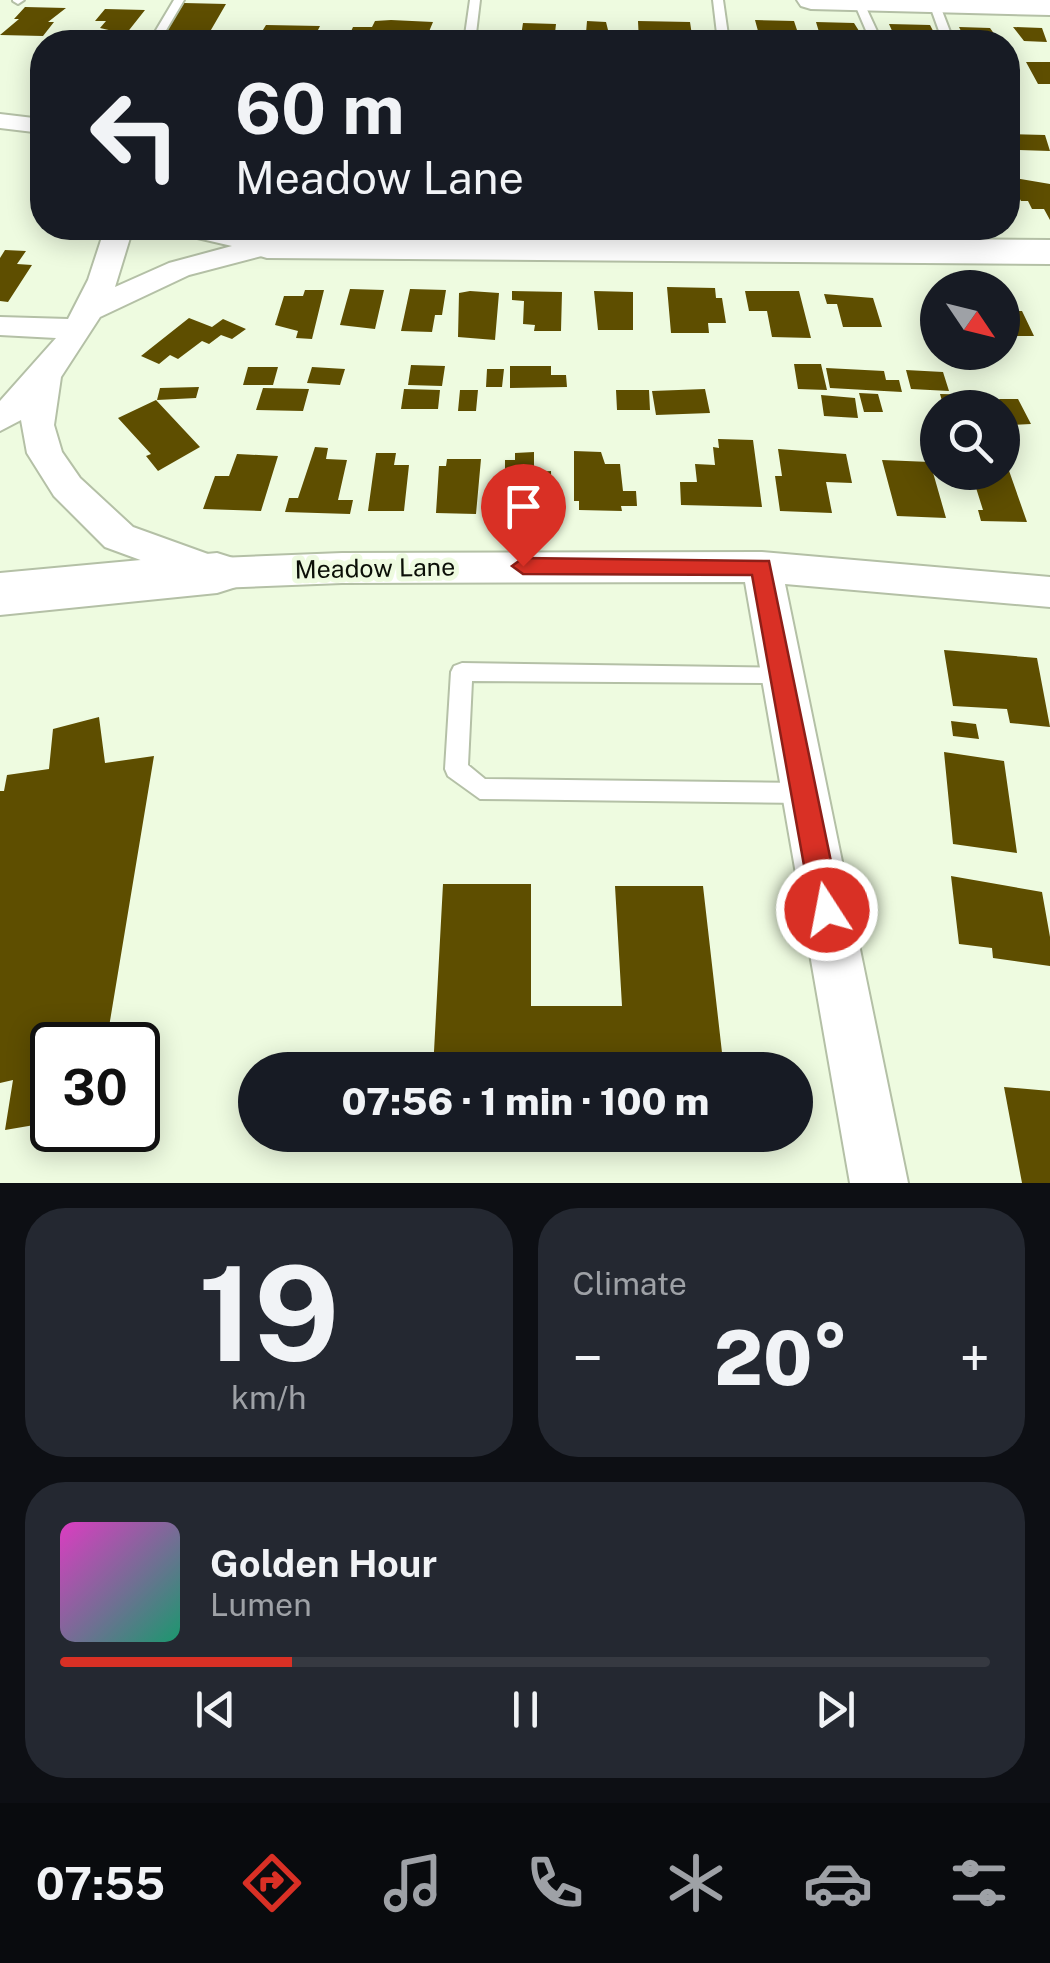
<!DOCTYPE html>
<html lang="en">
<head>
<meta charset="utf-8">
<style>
  :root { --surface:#171b24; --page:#242831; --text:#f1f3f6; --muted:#9ea1a6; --line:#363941; --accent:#d93025 }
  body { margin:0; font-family:"Public Sans",sans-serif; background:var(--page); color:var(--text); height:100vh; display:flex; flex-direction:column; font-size:38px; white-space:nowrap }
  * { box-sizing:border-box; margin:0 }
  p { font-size:32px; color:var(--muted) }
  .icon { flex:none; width:55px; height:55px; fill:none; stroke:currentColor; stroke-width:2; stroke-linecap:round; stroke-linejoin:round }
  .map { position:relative; height:1183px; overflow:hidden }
  .side { display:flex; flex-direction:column; gap:25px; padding:25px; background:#0d0f14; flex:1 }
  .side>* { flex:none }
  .guide { position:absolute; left:30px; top:30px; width:990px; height:210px; border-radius:40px; box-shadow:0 5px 25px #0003; background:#171b24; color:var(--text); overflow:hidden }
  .needle { width:65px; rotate:125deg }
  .controls { position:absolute; left:920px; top:270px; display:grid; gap:20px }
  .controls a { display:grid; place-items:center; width:100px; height:100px; border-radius:50%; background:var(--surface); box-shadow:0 5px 25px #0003; font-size:50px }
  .speed { position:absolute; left:30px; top:1022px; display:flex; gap:20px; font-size:50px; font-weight:700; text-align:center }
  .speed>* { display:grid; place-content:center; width:130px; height:130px; border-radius:50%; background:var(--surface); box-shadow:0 5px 25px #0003; line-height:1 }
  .speed .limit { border:5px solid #111; border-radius:15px; background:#fff; color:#111 }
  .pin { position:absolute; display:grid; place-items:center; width:85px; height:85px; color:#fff; margin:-102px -42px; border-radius:50% 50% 50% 0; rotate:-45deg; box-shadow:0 0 10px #0007 }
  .pin .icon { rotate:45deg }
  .me { position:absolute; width:110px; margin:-55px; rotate:349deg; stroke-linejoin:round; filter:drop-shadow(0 0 8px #0008) }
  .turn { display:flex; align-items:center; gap:35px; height:210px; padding:0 40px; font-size:45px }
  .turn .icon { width:130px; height:130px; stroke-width:2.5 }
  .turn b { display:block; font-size:70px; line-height:85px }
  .big { font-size:75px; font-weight:800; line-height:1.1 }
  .side .card { flex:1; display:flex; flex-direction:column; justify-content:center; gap:15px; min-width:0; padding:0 35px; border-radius:40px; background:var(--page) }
  .side .dial { align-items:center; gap:0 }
  .dial b { font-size:130px; line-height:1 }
  .song { display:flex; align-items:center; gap:30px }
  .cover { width:120px; height:120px; border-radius:15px; background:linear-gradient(135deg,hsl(310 70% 55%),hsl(160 70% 35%)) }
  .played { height:10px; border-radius:5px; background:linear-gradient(90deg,var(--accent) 25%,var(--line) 25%) }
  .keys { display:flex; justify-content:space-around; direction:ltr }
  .heat { display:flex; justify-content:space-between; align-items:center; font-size:55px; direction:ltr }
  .side .tiles { flex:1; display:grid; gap:25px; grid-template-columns:1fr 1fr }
  .card:last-child { grid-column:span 2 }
  .trip { position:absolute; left:238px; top:1052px; width:575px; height:100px; border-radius:50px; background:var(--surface); box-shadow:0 5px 25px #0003; font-weight:800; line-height:100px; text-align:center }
  .tabs { display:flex; height:160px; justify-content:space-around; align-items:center; background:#090b0e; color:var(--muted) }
  .tabs .icon { width:70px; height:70px }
  .tabs .current { color:var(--accent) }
  .tabs b { font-size:45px; color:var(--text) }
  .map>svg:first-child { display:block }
</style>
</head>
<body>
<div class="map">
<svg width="1050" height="1183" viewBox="0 0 1050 1183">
  <rect width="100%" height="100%" fill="#eefbe0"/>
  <path fill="#5e4e00" d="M184,3L226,4L204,42H159Z
    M25,7L66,8L48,22H54L43,36L0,35L19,19H14Z
    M105,9L145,10L126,34L100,28L106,21H95Z
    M755,20L794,21L801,42H761Z
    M375,21L391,20L433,22L428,34L370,32L367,39L348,38L353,27H372Z
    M587,21L606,22L610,38L586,33Z
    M638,21L690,22L693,42H639Z
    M816,22L854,23L866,42H822Z
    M523,23L556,24L554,42H520Z
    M889,24L930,25L939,42H897Z
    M266,25L320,26L313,40L258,38Z
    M959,27L990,28L1000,42L965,39Z
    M1013,27L1042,28L1047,42L1024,41Z
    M1026,62H1050V84H1038Z
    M1011,134L1045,135L1050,151L1019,150Z
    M1008,177L1050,184V220L1044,209H1032L1028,201H1021Z
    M5,250L26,251L17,264L32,265L8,302L0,301V258Z
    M667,287L715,288L716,298H722L726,323H708L709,333H671Z
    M350,289L384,290L375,329L340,325Z
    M410,289L446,290L442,315H435L432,332L401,331Z
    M305,290H324L312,339L296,338L298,331L275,325L284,296H303Z
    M470,291L499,293L495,340L458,337L459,293Z
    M512,291L562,292L561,331H534L535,325L523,324L524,301L512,300Z
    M594,291L633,292V330H598Z
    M745,291H799L811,338L772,337L767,311H749Z
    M824,294L873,298L882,327H843L837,304H827Z
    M1002,311H1022L1034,336H1002Z
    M189,318L212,327L223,319L246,329L232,339L221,335L209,344L202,341L178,359L170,355L159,364L141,356Z
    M794,364H821L827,390L798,389Z
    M411,365L445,366L442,386L408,385Z
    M510,366H551V375H566L567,387L510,388Z
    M248,367H278L273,385H243Z
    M312,367L345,369L340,385L307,383Z
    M826,368L884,371L886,380H899L902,392L830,388Z
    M487,369H504L502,387H486Z
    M906,370L943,372L949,391L911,389Z
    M199,387L196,398L157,400L160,388Z
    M263,388L309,389L303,411L256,410Z
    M404,389L440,390L438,409H401Z
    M705,389L710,413L656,415L652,391Z
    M460,390H478L476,411H458Z
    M616,390H649L650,410H617Z
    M859,393L878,394L883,412H864Z
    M940,394L987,395L991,408H944Z
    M821,395L855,398L858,418L824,416Z
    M999,399H1018L1031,424L1011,425Z
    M156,400L200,447L158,471L146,456L151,454L118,418Z
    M718,439L753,440L762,507L681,505L680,482H697L695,464L715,465L713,447L719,448Z
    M315,447L328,448L326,459L347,460L338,500H353L350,514L285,512L289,498H298Z
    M778,449L846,454L852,483L826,482L832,513L780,511L775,476H782Z
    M574,451L601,452L605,464H620L623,491H636L637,506H621L622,511L579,510V501H574Z
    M534,452V472L551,471L552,516H499L498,475H505V460H515V453Z
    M376,453H396L394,465H409L404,511H368Z
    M237,454L278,456L261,511L203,509L215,476H229Z
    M447,459H481L476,514L436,513L439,466H446Z
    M882,460L930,462L946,518L897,516Z
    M1002,465H1007L1027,522L981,521L978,510H983L971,472H1002Z
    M944,650L1037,658L1050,727L1010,723L1007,709L953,706Z
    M99,717L105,763L154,756L106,1045H52V1122L5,1130L13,1080L0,1083V791H4L7,775L49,769L53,729Z
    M951,721L976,724L979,739L953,736Z
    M944,752L1004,761L1017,853L953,844Z
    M951,876L1042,892L1050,937V966L993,958L992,948L959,944Z
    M443,884H531V1006H622L615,886H703L724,1070H433Z
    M1004,1087L1050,1091V1183H1022Z"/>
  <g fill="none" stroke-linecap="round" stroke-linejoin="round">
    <defs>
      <path id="lane" d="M24,0L18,4L13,1V0Z
        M174,0H184L159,42H149Z
        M470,0H480L475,42H464Z
        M713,0H723L729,42H718Z
        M853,0L863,1L882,42H871Z
        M935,0L939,3L954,42H943L929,3Z
        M462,663L790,668L793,674L790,680L782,683L472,681L468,765L485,779L805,783L813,786L817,793L813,800L805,803L480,799L448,776L445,769L451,672L454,666Z"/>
      <path id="street" d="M0,114L42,119V133L0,128Z
        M105,228H133L115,287L169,263L232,246L180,234L176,228H224L277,240L281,246L277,252L189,275L100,317L61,377L54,425L62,452L80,478L133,527L219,558L342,553L762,552L1050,577V607L785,584L908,1183H850L745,582L342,583L217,588L105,547L54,496L27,453L21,420L0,431V401L56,338L0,335V317L68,319L88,280Z"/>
      <path id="secondary" d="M797,0H1050V15L811,9L801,6Z
        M267,234L1050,240V264L267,258L253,254L247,246L253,238Z
        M217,553L236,559L244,573L236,587L217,593L0,615V573Z"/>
    </defs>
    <use href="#lane" stroke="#b4c0a6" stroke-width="4"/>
    <use href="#street" stroke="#b4c0a6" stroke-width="4"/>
    <use href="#secondary" stroke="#b4c0a6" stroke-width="4"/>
    <use href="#lane" fill="#fff" fill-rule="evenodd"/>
    <use href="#street" fill="#fff" fill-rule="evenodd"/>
    <use href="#secondary" fill="#fff" fill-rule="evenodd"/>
  </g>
  <path fill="#d93025" stroke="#8d1f18" stroke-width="2.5" d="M523,558L769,561L841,910L837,919L827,923L817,919L812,910L752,575L523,574L512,566Z"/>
  <g text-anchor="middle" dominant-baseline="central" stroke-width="10" stroke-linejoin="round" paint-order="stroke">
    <g font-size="25" fill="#0b0f07" stroke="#eefbe0">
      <text transform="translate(375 568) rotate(-1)">Meadow Lane</text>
    </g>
  </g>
</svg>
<div class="controls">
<a><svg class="needle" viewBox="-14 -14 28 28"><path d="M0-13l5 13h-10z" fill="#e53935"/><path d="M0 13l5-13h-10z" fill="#9ea1a6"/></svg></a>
<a><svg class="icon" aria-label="search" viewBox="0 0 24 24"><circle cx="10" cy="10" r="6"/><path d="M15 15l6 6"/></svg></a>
</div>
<div class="speed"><div class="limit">30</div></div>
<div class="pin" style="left:523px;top:566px;background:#d93025"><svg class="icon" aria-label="arrive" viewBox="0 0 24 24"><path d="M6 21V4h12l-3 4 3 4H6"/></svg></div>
<svg class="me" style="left:827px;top:910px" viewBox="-20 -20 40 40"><circle r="17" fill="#d93025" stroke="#fff" stroke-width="3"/><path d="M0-11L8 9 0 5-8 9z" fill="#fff"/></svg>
<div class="trip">07:56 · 1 min · 100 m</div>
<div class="guide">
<div class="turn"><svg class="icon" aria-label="left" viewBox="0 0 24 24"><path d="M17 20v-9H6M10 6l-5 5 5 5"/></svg><div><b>60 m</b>Meadow Lane</div></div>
</div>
</div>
<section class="side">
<div class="tiles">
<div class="card dial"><b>19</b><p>km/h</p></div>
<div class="card"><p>Climate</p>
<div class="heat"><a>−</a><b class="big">20°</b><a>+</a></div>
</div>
<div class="card">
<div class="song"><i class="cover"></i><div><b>Golden Hour</b><p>Lumen</p></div></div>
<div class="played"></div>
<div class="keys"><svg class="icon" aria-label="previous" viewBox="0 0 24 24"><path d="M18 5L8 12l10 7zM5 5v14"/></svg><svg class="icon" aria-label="pause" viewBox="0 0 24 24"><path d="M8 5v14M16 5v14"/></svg><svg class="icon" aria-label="next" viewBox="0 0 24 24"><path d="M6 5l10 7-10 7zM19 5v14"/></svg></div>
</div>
</div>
</section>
<nav class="tabs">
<b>07:55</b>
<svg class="icon current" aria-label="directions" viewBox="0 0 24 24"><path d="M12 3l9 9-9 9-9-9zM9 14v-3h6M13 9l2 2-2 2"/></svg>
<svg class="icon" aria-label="music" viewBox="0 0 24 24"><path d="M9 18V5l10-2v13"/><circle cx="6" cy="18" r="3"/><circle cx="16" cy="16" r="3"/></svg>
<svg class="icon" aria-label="phone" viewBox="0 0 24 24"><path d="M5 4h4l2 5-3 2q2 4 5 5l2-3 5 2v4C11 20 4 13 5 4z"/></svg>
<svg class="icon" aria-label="climate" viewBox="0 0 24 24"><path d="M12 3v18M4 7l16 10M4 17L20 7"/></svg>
<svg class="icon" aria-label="car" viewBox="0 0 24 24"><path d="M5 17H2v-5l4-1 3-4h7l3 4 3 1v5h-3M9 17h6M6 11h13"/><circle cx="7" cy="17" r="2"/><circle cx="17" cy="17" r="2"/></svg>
<svg class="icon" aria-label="filters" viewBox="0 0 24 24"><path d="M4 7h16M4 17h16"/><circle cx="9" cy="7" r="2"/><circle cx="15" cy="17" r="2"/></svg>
</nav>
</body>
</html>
